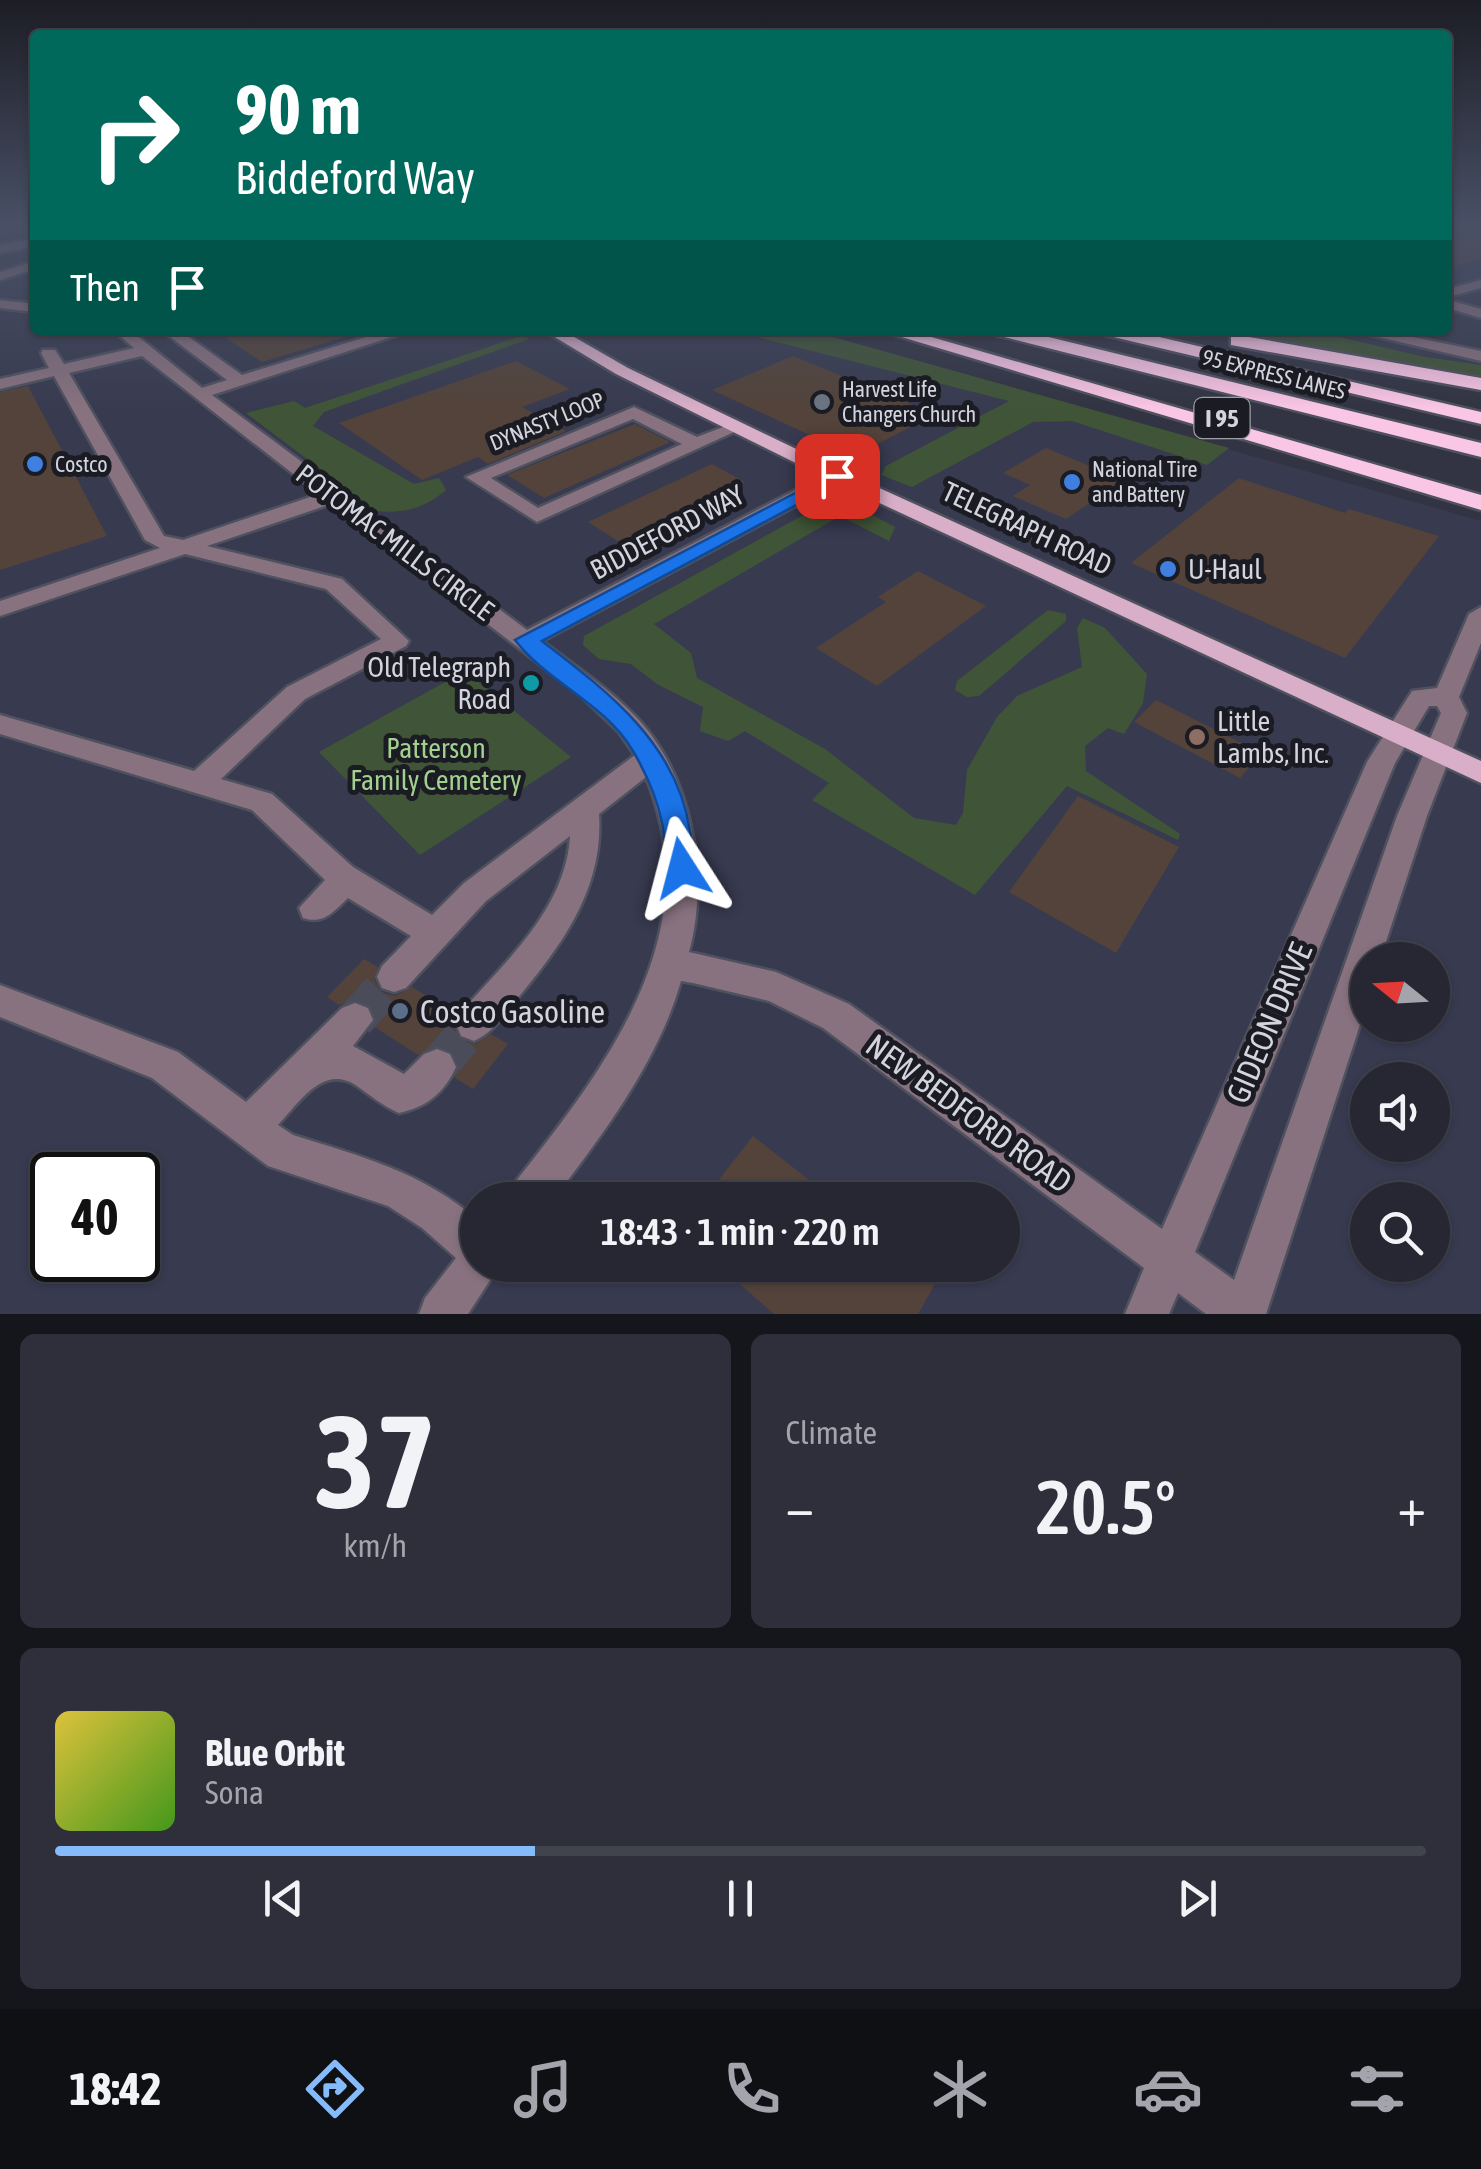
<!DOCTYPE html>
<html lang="en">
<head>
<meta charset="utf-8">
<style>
  :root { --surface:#262732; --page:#2e2f3a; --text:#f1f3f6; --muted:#a4a5ac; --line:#42444d; --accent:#86bbfb }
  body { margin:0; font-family:"Asap Condensed",sans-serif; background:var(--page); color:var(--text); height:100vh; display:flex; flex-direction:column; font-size:38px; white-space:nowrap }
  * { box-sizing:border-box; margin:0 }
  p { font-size:32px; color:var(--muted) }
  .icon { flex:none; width:55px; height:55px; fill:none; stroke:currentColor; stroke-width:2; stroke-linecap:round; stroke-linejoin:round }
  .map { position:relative; height:1314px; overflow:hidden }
  .sheet { display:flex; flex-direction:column; gap:20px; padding:20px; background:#15151c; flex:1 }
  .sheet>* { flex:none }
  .top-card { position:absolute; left:30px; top:30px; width:1422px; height:305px; border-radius:10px; box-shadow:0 2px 8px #0004,0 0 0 2px var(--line); background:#00695c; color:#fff; overflow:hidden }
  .needle { width:65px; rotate:288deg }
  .controls { position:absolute; left:1350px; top:942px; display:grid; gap:20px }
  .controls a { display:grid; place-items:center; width:100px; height:100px; border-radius:50%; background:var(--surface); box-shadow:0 2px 8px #0004,0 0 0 2px var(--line); font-size:50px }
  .speed { position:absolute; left:30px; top:1152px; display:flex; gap:20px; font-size:50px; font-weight:700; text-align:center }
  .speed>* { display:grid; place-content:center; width:130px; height:130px; border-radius:50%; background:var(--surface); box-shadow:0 2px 8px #0004,0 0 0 2px var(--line); line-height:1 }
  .speed .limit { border:5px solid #111; border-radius:15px; background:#fff; color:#111 }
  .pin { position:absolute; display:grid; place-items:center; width:85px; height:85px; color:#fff; margin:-42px; border-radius:20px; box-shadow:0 5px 15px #0006 }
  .me { position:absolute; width:110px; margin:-55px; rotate:351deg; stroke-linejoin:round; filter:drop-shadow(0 0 8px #0008) }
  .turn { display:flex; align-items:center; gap:35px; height:210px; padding:0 40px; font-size:45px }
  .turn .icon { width:130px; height:130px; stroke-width:2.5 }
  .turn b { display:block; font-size:70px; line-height:85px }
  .then { display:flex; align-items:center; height:95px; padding:0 40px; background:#0003; gap:20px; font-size:38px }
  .big { font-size:75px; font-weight:600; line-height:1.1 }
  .sheet .card { flex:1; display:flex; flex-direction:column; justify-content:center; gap:15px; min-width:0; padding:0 35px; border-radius:15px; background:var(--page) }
  .sheet .dial { align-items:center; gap:0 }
  .dial b { font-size:130px; line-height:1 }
  .song { display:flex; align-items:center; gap:30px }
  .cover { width:120px; height:120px; border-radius:15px; background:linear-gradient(135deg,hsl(50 70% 55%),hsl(100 70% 35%)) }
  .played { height:10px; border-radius:5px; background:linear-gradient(90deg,var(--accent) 35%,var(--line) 35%) }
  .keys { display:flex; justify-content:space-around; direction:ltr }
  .heat { display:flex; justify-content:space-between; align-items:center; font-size:55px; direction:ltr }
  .sheet .tiles { flex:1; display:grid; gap:20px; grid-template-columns:1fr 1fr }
  .card:last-child { grid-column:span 2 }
  .trip { position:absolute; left:460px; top:1182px; width:560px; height:100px; border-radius:50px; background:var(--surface); box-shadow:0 2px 8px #0004,0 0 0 2px var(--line); font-weight:600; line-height:100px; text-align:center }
  .dock { display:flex; height:160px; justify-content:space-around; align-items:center; background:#0f1014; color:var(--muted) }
  .dock .icon { width:70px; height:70px }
  .dock .selected { color:var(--accent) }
  .dock b { font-size:45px; color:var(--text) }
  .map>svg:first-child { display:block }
</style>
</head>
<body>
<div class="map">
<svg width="1481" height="1314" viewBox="0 0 1481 1314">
  <rect width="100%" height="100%" fill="#323443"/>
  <path fill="#383b50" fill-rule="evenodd" d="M1448,225H1481V365L1421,356L1310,330H1448Z
    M35,236V330H808L1481,521V1314H0V243ZM1368,960H1432V1025H1368ZM1368,1080H1432V1145H1368ZM52,1175H138V1260H52ZM478,1200H1002V1265H478ZM1368,1200H1432V1265H1368Z"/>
  <path fill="#405537" d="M730,330H808L1229,448L1207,465L1072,421L1033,422L912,487L881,475L886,466L1009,401Z
    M1223,330H1310L1421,356L1481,365V378Z
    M524,335L529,339L324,412L313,426L414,484L439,478L446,490C425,508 403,514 376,511L246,413L294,401L305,408Z
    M839,503L857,507L895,527L889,541L840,516L654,624L691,653L697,678L825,749L914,818L956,825L963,813L967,770L997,717L1017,696L1082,667L1077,628L1083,618L1105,628L1147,674L1143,703L1124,734L1108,728L1085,746L1086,771L1180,834L1178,840L1067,786L975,895L812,800L829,783L745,731L728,741L700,731L703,707L657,684L631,664L599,659L583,645L584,636L818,507Z
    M1048,610L1066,614V621L979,696L967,697L955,690L957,681Z
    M465,671L571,757L420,855L319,752Z"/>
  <path fill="#53433a" d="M1448,225H1481V259L1448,268Z
    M214,330H350L351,335L262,362Z
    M793,356L935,414L855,456L712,390Z
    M516,361L570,389L522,407L566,431L488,464L478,457L422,480L339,423Z
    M28,386L107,536L0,570V392Z
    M635,424L670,442L544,498L507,475Z
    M1046,448L1124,480L1066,519L1013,496L1030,485L1003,473Z
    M712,464L745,482L621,543L588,522Z
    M1239,478L1345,513L1349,509L1439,536L1345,658L1131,563Z
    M918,571L986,606L877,686L816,648L886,602L878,597Z
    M1156,700L1261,753L1240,778L1134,722Z
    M1078,796L1179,847L1116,953L1009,892Z
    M364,959L378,967L374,979L381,992L395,996L412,987L456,1014L453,1025L460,1040L476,1044L491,1034L508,1044L473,1089L455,1078L459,1065L451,1050L436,1046L418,1055L373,1026L376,1019L369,1004L354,1000L339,1005L327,997Z
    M753,1136L809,1180L833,1200H703Z
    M718,1265H915L936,1282L918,1314H774Z"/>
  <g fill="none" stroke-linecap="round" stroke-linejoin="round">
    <path stroke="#4a4c5a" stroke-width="39" stroke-dasharray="39 20" stroke-linecap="butt" d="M355,1020L394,977
      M437,1067L474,1024"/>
    <defs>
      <path id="minor" d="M35,238V246L0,253V245Z
        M35,261V269L0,280V272Z
        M1481,280V288L1448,297V289Z
        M0,300L35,304V312L0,308Z
        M1448,300L1481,309V318L1448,308Z
        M113,330H130L202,388L227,380L161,330H179L242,375L389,330H413L212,395L527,630L830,472H844V480L542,641C575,666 610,689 638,719C692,777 710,877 689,952L776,972L849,1004L1162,1229L1367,762L1412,691L1437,688L1469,614L1481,607V643L1459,697L1467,713L1427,816L1380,960H1368V1000L1266,1314H1206L1178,1293L1169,1314H1125L1144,1268L823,1028L769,1001L693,983L681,981C658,1062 603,1134 553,1200H507L513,1185C605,1068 711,935 646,777L599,814C604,887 563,944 517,999C504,1014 493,1033 474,1041L461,1036L456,1024L461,1012C506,961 566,908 570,836L486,901L406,988L394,992L382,988L377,977L382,966L411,936L348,898C334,911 324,925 303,918L299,908L325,880L252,810L0,734V715L194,771L287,687L381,639L326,589L185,554L0,616V601L160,548L145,540L54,376L0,389V379L49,368L41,353L43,350H55L64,364L134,348ZM142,356L319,494L183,540L164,536L69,373ZM331,504L580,695L619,732L635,755L464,883L432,915L353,867L272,794L221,779L305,699L406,646L409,641L342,579L207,546ZM1429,706H1437L1441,713L1397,816L1234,1280L1195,1252L1395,763Z
        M1349,330H1379L1481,351V361Z
        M634,407L697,437L736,422L745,427L537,522L466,477ZM633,419L682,444L538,508L491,478Z
        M0,985L178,1052L246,1102L342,1008L355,1003L368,1008L373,1020L353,1046L404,1074L424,1054L437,1049L450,1054L456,1067C444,1093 427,1107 399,1113C383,1106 371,1096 357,1086C323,1063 299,1103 278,1125L293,1135C363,1157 420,1171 478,1220V1265H500L468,1314H419L425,1298L456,1258L422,1228L388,1206L268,1166L152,1078L0,1017Z"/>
      <path id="major" d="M543,330H562L628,368L844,472L1481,761V783L830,480L616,374Z"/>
      <path id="highway" d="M878,330H907L1481,495V510Z
        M989,330H1020L1481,443V457L992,334Z
        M1096,330H1129L1481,412V424L1105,335Z
        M1238,335L1481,378V390L1231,345V337Z"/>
    </defs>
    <use href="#minor" stroke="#4f515f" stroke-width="5"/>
    <use href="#major" stroke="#4f515f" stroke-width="5"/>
    <use href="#highway" stroke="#4f515f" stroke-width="5"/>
    <use href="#minor" fill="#88727f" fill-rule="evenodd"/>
    <use href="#major" fill="#d9aec8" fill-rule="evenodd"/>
    <use href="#highway" fill="#fac6e5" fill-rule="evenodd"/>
  </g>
  <linearGradient id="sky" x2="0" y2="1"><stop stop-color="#1c1d25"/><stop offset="0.55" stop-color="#495066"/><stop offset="1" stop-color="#495066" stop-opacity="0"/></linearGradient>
  <rect width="1481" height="409" fill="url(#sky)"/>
  <path fill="#1a73e8" stroke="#114b97" stroke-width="2.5" d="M837,471L843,472V480L542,641C607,691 677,743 690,831C693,846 699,863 692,876L682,879L672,876C663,860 666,841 662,823C657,798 646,773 633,751C605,703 548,683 515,640Z"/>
  <circle fill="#6b7280" stroke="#1b1c23" stroke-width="4" cx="822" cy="402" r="10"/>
  <g fill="#3f7fe0" stroke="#1b1c23" stroke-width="4">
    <circle cx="35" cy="464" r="10"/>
    <circle cx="1072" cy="482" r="10"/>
    <circle cx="1168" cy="569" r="10"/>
  </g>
  <circle fill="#0f9aa8" stroke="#1b1c23" stroke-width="4" cx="531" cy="683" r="10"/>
  <circle fill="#8d6e63" stroke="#1b1c23" stroke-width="4" cx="1197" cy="737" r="10"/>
  <circle fill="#5c6f8a" stroke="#1b1c23" stroke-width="4" cx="400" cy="1011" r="10"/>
  <g text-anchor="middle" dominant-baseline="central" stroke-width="10" stroke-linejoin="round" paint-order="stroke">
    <g font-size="22" fill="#d3d4de" stroke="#1b1c23">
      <text transform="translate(1274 374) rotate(14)">95 EXPRESS LANES</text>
      <text transform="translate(547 421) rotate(-22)">DYNASTY LOOP</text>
    </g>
    <g font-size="22" fill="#d3d4de" stroke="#1b1c23" text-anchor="start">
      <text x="842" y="389">Harvest Life<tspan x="842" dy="25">Changers Church</tspan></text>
      <text x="55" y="464">Costco</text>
      <text x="1092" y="469">National Tire<tspan x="1092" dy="25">and Battery</tspan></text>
    </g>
    <rect fill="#1b1c23" stroke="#9c9da6" stroke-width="2.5" x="1194.5" y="398" width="55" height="40" rx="8"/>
    <g font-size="25" font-weight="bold" fill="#d3d4de">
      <text x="1222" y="418">I 95</text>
    </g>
    <g font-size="28" fill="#d3d4de" stroke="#1b1c23">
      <text transform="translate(1027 528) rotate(25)">TELEGRAPH ROAD</text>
      <text transform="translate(667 532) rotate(-28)">BIDDEFORD WAY</text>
      <text transform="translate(395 542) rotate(37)">POTOMAC MILLS CIRCLE</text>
    </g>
    <g font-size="28" fill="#d3d4de" stroke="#1b1c23" text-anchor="start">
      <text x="1188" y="569">U-Haul</text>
      <text x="511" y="667" text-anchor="end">Old Telegraph<tspan x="511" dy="32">Road</tspan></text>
      <text x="1217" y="721">Little<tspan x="1217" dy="32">Lambs, Inc.</tspan></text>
    </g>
    <g font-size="28" fill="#a2d08f" stroke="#1b1c23">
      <text x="436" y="748">Patterson<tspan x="436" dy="32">Family Cemetery</tspan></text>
    </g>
    <g font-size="32" fill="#d3d4de" stroke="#1b1c23" text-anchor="start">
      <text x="420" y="1011">Costco Gasoline</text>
    </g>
    <g font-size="32" fill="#d3d4de" stroke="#1b1c23">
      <text transform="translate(1269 1023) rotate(-67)">GIDEON DRIVE</text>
      <text transform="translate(969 1113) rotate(36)">NEW BEDFORD ROAD</text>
    </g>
  </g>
</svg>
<div class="controls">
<a><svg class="needle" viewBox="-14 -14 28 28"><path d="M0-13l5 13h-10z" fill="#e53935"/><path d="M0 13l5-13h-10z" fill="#a4a5ac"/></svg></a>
<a><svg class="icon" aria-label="sound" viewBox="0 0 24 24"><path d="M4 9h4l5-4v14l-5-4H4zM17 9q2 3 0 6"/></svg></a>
<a><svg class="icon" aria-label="search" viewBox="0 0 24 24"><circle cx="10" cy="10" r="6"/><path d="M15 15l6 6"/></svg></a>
</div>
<div class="speed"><div class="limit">40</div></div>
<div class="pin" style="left:837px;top:476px;background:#d93025"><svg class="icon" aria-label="arrive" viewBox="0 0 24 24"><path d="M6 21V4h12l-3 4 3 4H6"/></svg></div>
<svg class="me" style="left:682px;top:868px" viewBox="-20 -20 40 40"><path d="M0-17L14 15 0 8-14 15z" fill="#1a73e8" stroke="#fff" stroke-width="4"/></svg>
<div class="trip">18:43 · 1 min · 220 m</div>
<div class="top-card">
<div class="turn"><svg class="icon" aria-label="right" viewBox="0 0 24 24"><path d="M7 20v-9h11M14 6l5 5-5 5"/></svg><div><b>90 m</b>Biddeford Way</div></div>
<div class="then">Then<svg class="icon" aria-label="arrive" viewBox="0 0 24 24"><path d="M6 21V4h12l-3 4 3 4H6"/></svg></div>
</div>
</div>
<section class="sheet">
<div class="tiles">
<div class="card dial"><b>37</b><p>km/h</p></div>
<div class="card"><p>Climate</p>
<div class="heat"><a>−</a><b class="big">20.5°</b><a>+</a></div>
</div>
<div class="card">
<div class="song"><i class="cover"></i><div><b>Blue Orbit</b><p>Sona</p></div></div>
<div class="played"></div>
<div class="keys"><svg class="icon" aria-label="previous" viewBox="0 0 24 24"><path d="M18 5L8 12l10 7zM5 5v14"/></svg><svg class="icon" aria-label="pause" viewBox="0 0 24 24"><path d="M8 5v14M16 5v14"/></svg><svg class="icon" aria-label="next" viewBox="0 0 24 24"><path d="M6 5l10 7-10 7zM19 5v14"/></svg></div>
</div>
</div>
</section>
<nav class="dock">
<b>18:42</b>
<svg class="icon selected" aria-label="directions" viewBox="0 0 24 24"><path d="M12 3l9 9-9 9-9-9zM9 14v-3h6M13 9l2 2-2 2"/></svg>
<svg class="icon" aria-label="music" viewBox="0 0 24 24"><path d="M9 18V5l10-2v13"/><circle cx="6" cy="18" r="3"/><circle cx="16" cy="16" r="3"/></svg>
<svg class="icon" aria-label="phone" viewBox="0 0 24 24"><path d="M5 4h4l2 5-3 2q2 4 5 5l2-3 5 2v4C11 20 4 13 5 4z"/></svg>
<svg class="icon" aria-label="climate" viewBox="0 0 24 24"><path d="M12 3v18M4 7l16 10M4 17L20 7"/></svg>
<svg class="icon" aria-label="car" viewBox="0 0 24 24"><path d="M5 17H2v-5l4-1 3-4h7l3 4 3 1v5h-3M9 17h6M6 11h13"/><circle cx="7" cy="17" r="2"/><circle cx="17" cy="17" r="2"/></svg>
<svg class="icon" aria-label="filters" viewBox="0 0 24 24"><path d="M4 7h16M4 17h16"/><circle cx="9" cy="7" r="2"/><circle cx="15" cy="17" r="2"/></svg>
</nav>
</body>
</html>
